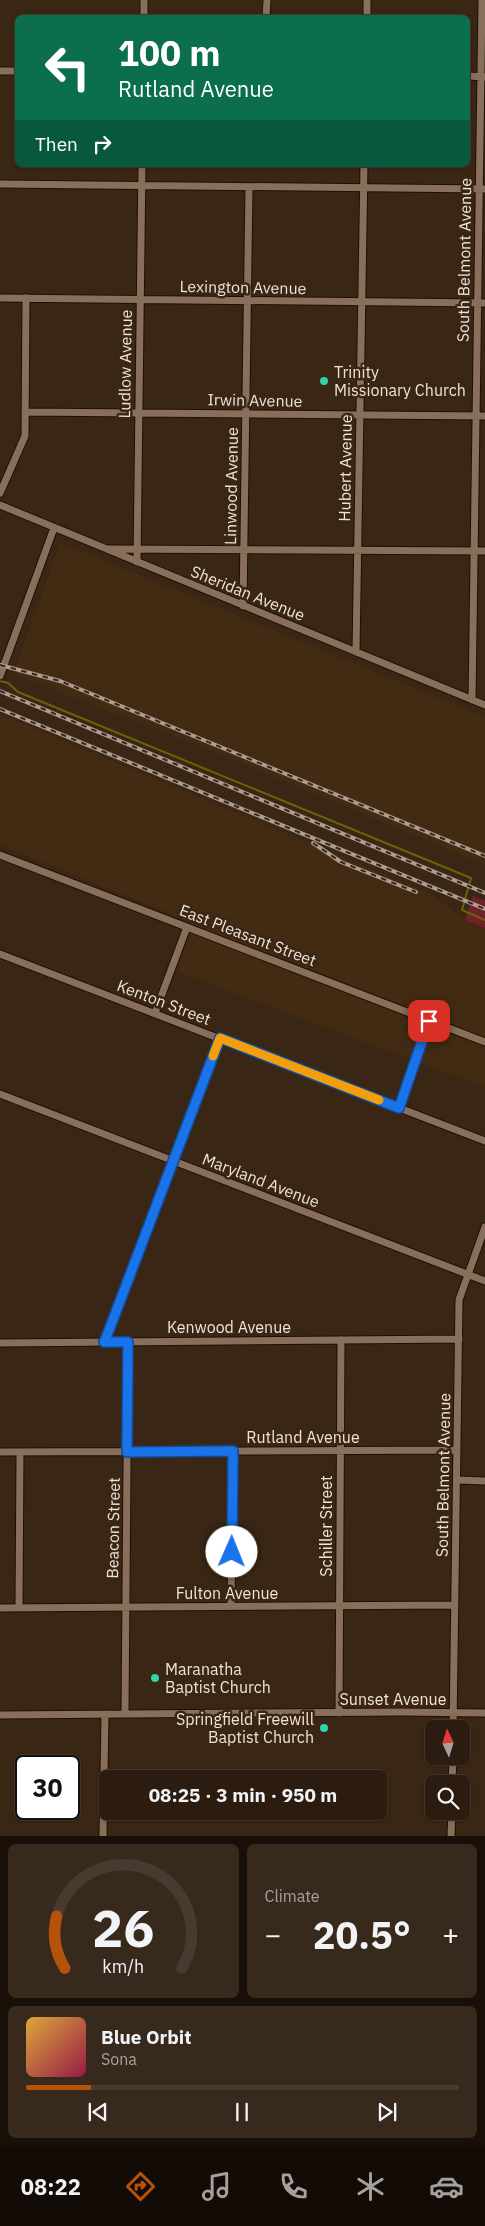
<!DOCTYPE html>
<html lang="en">
<head>
<meta charset="utf-8">
<style>
  :root { --surface:#2c1c0f; --page:#38291d; --text:#f1f3f6; --muted:#a6a19e; --line:#483a2f; --accent:#b45309 }
  body { margin:0; font-family:"IBM Plex Sans",sans-serif; background:var(--page); color:var(--text); height:100vh; display:flex; flex-direction:column; font-size:19px; white-space:nowrap }
  * { box-sizing:border-box; margin:0 }
  p { font-size:16px; color:var(--muted) }
  .icon { flex:none; width:28px; height:28px; fill:none; stroke:currentColor; stroke-width:2; stroke-linecap:round; stroke-linejoin:round }
  .map { position:relative; height:1836px; overflow:hidden }
  .sheet { display:flex; flex-direction:column; gap:8px; padding:8px; background:#180f08; flex:1 }
  .sheet>* { flex:none }
  .top-card { position:absolute; left:15px; top:15px; width:455px; height:152px; border-radius:8px; box-shadow:0 1px 4px #0004,0 0 0 1px var(--line); background:#0b6e4f; color:#fff; overflow:hidden }
  .needle { width:32px; rotate:356deg }
  .tools { position:absolute; left:425px; top:1720px; display:grid; gap:10px }
  .tools a { display:grid; place-items:center; width:45px; height:45px; border-radius:8px; background:var(--surface); box-shadow:0 1px 4px #0004,0 0 0 1px var(--line); font-size:25px }
  .speed { position:absolute; left:15px; top:1755px; display:flex; gap:10px; font-size:25px; font-weight:700; text-align:center }
  .speed>* { display:grid; place-content:center; width:65px; height:65px; border-radius:50%; background:var(--surface); box-shadow:0 1px 4px #0004,0 0 0 1px var(--line); line-height:1 }
  .speed .limit { border:2px solid #111; border-radius:8px; background:#fff; color:#111 }
  .pin { position:absolute; display:grid; place-items:center; width:42px; height:42px; color:#fff; margin:-21px; border-radius:10px; box-shadow:0 2px 8px #0006 }
  .me { position:absolute; width:55px; margin:-28px; rotate:1deg; stroke-linejoin:round; filter:drop-shadow(0 0 4px #0008) }
  .turn { display:flex; align-items:center; gap:18px; height:105px; padding:0 20px; font-size:22px }
  .turn .icon { width:65px; height:65px; stroke-width:2.5 }
  .turn b { display:block; font-size:35px; line-height:42px }
  .then { display:flex; align-items:center; height:48px; padding:0 20px; background:#0003; gap:10px; font-size:19px }
  .big { font-size:38px; font-weight:700; line-height:1.1 }
  .sheet .widget { flex:1; display:flex; flex-direction:column; justify-content:center; gap:8px; min-width:0; padding:0 18px; border-radius:8px; background:var(--page) }
  .sheet .dial { align-items:center; gap:0 }
  .dial svg { height:130px; overflow:visible; fill:none; stroke:var(--line); stroke-width:7; stroke-linecap:round; text-anchor:middle }
  .dial text { fill:var(--text); stroke:none }
  .song { display:flex; align-items:center; gap:15px }
  .cover { width:60px; height:60px; border-radius:8px; background:linear-gradient(135deg,hsl(40 70% 55%),hsl(340 70% 35%)) }
  .played { height:5px; border-radius:2px; background:linear-gradient(90deg,var(--accent) 15%,var(--line) 15%) }
  .keys { display:flex; justify-content:space-around; direction:ltr }
  .heat { display:flex; justify-content:space-between; align-items:center; font-size:28px; direction:ltr }
  .sheet .tiles { flex:1; display:grid; gap:8px; grid-template-columns:1fr 1fr }
  .widget:last-child { grid-column:span 2 }
  .trip { position:absolute; left:99px; top:1770px; width:288px; height:50px; border-radius:8px; background:var(--surface); box-shadow:0 1px 4px #0004,0 0 0 1px var(--line); font-weight:700; line-height:50px; text-align:center }
  .dock { display:flex; height:80px; justify-content:space-around; align-items:center; background:#120b06; color:var(--muted) }
  .dock .icon { width:35px; height:35px }
  .dock .selected { color:var(--accent) }
  .dock b { font-size:22px; color:var(--text) }
  .map>svg:first-child { display:block }
</style>
</head>
<body>
<div class="map">
<svg width="485" height="1836" viewBox="0 0 485 1836">
  <rect width="100%" height="100%" fill="#3a2614"/>
  <path fill="#432b13" d="M60,543L485,717V865L216,752L13,674Z
    M0,714L431,894L465,920L485,928V1087L178,972L191,922L0,845Z"/>
  <path fill="#6f2228" d="M473,896L485,901V928L465,920Z"/>
  <g fill="none" stroke-linecap="round" stroke-linejoin="round">
    <path stroke="#696303" stroke-width="2" d="M0,681L8,683L18,692L471,878L462,910L485,920"/>
    <defs>
      <path id="minor" d="M144,18V0
        M266,18L267,0
        M367,18V0
        M0,71H18
        M468,76L485,77
        M0,184L485,189
        M0,298L485,303
        M25,412L485,416
        M0,493L25,436L26,298
        M0,505L485,705
        M108,549L485,551
        M137,562L142,165
        M243,606L249,187
        M356,652L364,165
        M0,676L54,528
        M472,700L482,0
        M0,855L485,1042
        M0,954L485,1141
        M155,1013L187,927
        M0,1094L485,1281
        M399,1107L429,1021
        M105,1342L220,1038
        M0,1343L459,1339
        M0,1452L457,1450
        M457,1480L485,1481
        M231,1606L233,1451
        M0,1608L455,1605
        M19,1608L20,1452
        M339,1713L341,1340
        M125,1714L128,1342
        M0,1715L401,1712L485,1713
        M453,1729L459,1300L485,1227
        M452,1784L453,1756
        M103,1836L105,1714
        M451,1836L452,1811"/>
    </defs>
    <use href="#minor" stroke="#210f01" stroke-width="9"/>
    <use href="#minor" stroke="#876f5b" stroke-width="7"/>
    <defs>
      <path id="rail" d="M0,665L60,681L485,856
        M0,691L485,893
        M0,709L485,909
        M313,843L341,862L416,892"/>
    </defs>
    <use href="#rail" stroke="#ad9d90" stroke-width="4"/>
    <use href="#rail" stroke="#3a2614" stroke-width="2" stroke-dasharray="5.5" stroke-linecap="butt"/>
  </g>
  <g fill="none" stroke-linecap="round" stroke-linejoin="round">
    <defs>
      <path id="route" d="M232,1552L233,1451L127,1452L128,1342H104L106,1338L220,1038L399,1108L429,1021"/>
    </defs>
    <use href="#route" stroke="#114b97" stroke-width="12"/>
    <use href="#route" stroke="#1a73e8" stroke-width="9"/>
    <path stroke="#f59e0b" stroke-width="9" d="M213,1056L220,1038L379,1100"/>
  </g>
  <g fill="#2fd4aa" stroke="#3a2614" stroke-width="2">
    <circle cx="324" cy="381" r="5"/>
    <circle cx="155" cy="1678" r="5"/>
    <circle cx="324" cy="1728" r="5"/>
  </g>
  <g text-anchor="middle" dominant-baseline="central" stroke-width="5" stroke-linejoin="round" paint-order="stroke">
    <g font-size="16" fill="#f0e2d7" stroke="#3a2614">
      <text transform="translate(464 260) rotate(-89)">South Belmont Avenue</text>
      <text transform="translate(243 287) rotate(1)">Lexington Avenue</text>
      <text transform="translate(125 364) rotate(-89)">Ludlow Avenue</text>
      <text transform="translate(255 400) rotate(1)">Irwin Avenue</text>
      <text transform="translate(345 468) rotate(-89)">Hubert Avenue</text>
      <text transform="translate(231 486) rotate(-89)">Linwood Avenue</text>
      <text transform="translate(248 593) rotate(22)">Sheridan Avenue</text>
      <text transform="translate(248 935) rotate(21)">East Pleasant Street</text>
      <text transform="translate(164 1002) rotate(21)">Kenton Street</text>
      <text transform="translate(261 1180) rotate(21)">Maryland Avenue</text>
      <text x="229" y="1327">Kenwood Avenue</text>
      <text x="303" y="1437">Rutland Avenue</text>
      <text transform="translate(443 1475) rotate(-89)">South Belmont Avenue</text>
      <text transform="translate(326 1526) rotate(-90)">Schiller Street</text>
      <text transform="translate(113 1528) rotate(-89)">Beacon Street</text>
      <text x="227" y="1593">Fulton Avenue</text>
      <text x="393" y="1699">Sunset Avenue</text>
    </g>
    <g font-size="16" fill="#f0e2d7" stroke="#3a2614" text-anchor="start">
      <text x="334" y="372">Trinity<tspan x="334" dy="18">Missionary Church</tspan></text>
      <text x="165" y="1669">Maranatha<tspan x="165" dy="18">Baptist Church</tspan></text>
      <text x="314" y="1719" text-anchor="end">Springfield Freewill<tspan x="314" dy="18">Baptist Church</tspan></text>
    </g>
  </g>
</svg>
<div class="tools">
<a><svg class="needle" viewBox="-14 -14 28 28"><path d="M0-13l5 13h-10z" fill="#e53935"/><path d="M0 13l5-13h-10z" fill="#a6a19e"/></svg></a>
<a><svg class="icon" aria-label="search" viewBox="0 0 24 24"><circle cx="10" cy="10" r="6"/><path d="M15 15l6 6"/></svg></a>
</div>
<div class="speed"><div class="limit">30</div></div>
<div class="pin" style="left:429px;top:1021px;background:#d93025"><svg class="icon" aria-label="arrive" viewBox="0 0 24 24"><path d="M6 21V4h12l-3 4 3 4H6"/></svg></div>
<svg class="me" style="left:232px;top:1552px" viewBox="-20 -20 40 40"><circle r="19" fill="#fff"/><path d="M0-13L10 11 0 6-10 11z" fill="#1a73e8"/></svg>
<div class="trip">08:25 · 3 min · 950 m</div>
<div class="top-card">
<div class="turn"><svg class="icon" aria-label="left" viewBox="0 0 24 24"><path d="M17 20v-9H6M10 6l-5 5 5 5"/></svg><div><b>100 m</b>Rutland Avenue</div></div>
<div class="then">Then<svg class="icon" aria-label="right" viewBox="0 0 24 24"><path d="M7 20v-9h11M14 6l5 5-5 5"/></svg></div>
</div>
</div>
<section class="sheet">
<div class="tiles">
<div class="widget dial"><svg viewBox="0 0 100 80">
<path d="M14 69A42 42 0 1 1 86 69"/>
<path d="M14 69A42 42 0 0 1 9 37" stroke="#b45309"/>
<text x="50" y="56" font-size="32" font-weight="700">26</text>
<text x="50" y="72" font-size="11">km/h</text>
</svg></div>
<div class="widget"><p>Climate</p>
<div class="heat"><a>−</a><b class="big">20.5°</b><a>+</a></div>
</div>
<div class="widget">
<div class="song"><i class="cover"></i><div><b>Blue Orbit</b><p>Sona</p></div></div>
<div class="played"></div>
<div class="keys"><svg class="icon" aria-label="previous" viewBox="0 0 24 24"><path d="M18 5L8 12l10 7zM5 5v14"/></svg><svg class="icon" aria-label="pause" viewBox="0 0 24 24"><path d="M8 5v14M16 5v14"/></svg><svg class="icon" aria-label="next" viewBox="0 0 24 24"><path d="M6 5l10 7-10 7zM19 5v14"/></svg></div>
</div>
</div>
</section>
<nav class="dock">
<b>08:22</b>
<svg class="icon selected" aria-label="directions" viewBox="0 0 24 24"><path d="M12 3l9 9-9 9-9-9zM9 14v-3h6M13 9l2 2-2 2"/></svg>
<svg class="icon" aria-label="music" viewBox="0 0 24 24"><path d="M9 18V5l10-2v13"/><circle cx="6" cy="18" r="3"/><circle cx="16" cy="16" r="3"/></svg>
<svg class="icon" aria-label="phone" viewBox="0 0 24 24"><path d="M5 4h4l2 5-3 2q2 4 5 5l2-3 5 2v4C11 20 4 13 5 4z"/></svg>
<svg class="icon" aria-label="climate" viewBox="0 0 24 24"><path d="M12 3v18M4 7l16 10M4 17L20 7"/></svg>
<svg class="icon" aria-label="car" viewBox="0 0 24 24"><path d="M5 17H2v-5l4-1 3-4h7l3 4 3 1v5h-3M9 17h6M6 11h13"/><circle cx="7" cy="17" r="2"/><circle cx="17" cy="17" r="2"/></svg>
</nav>
</body>
</html>
